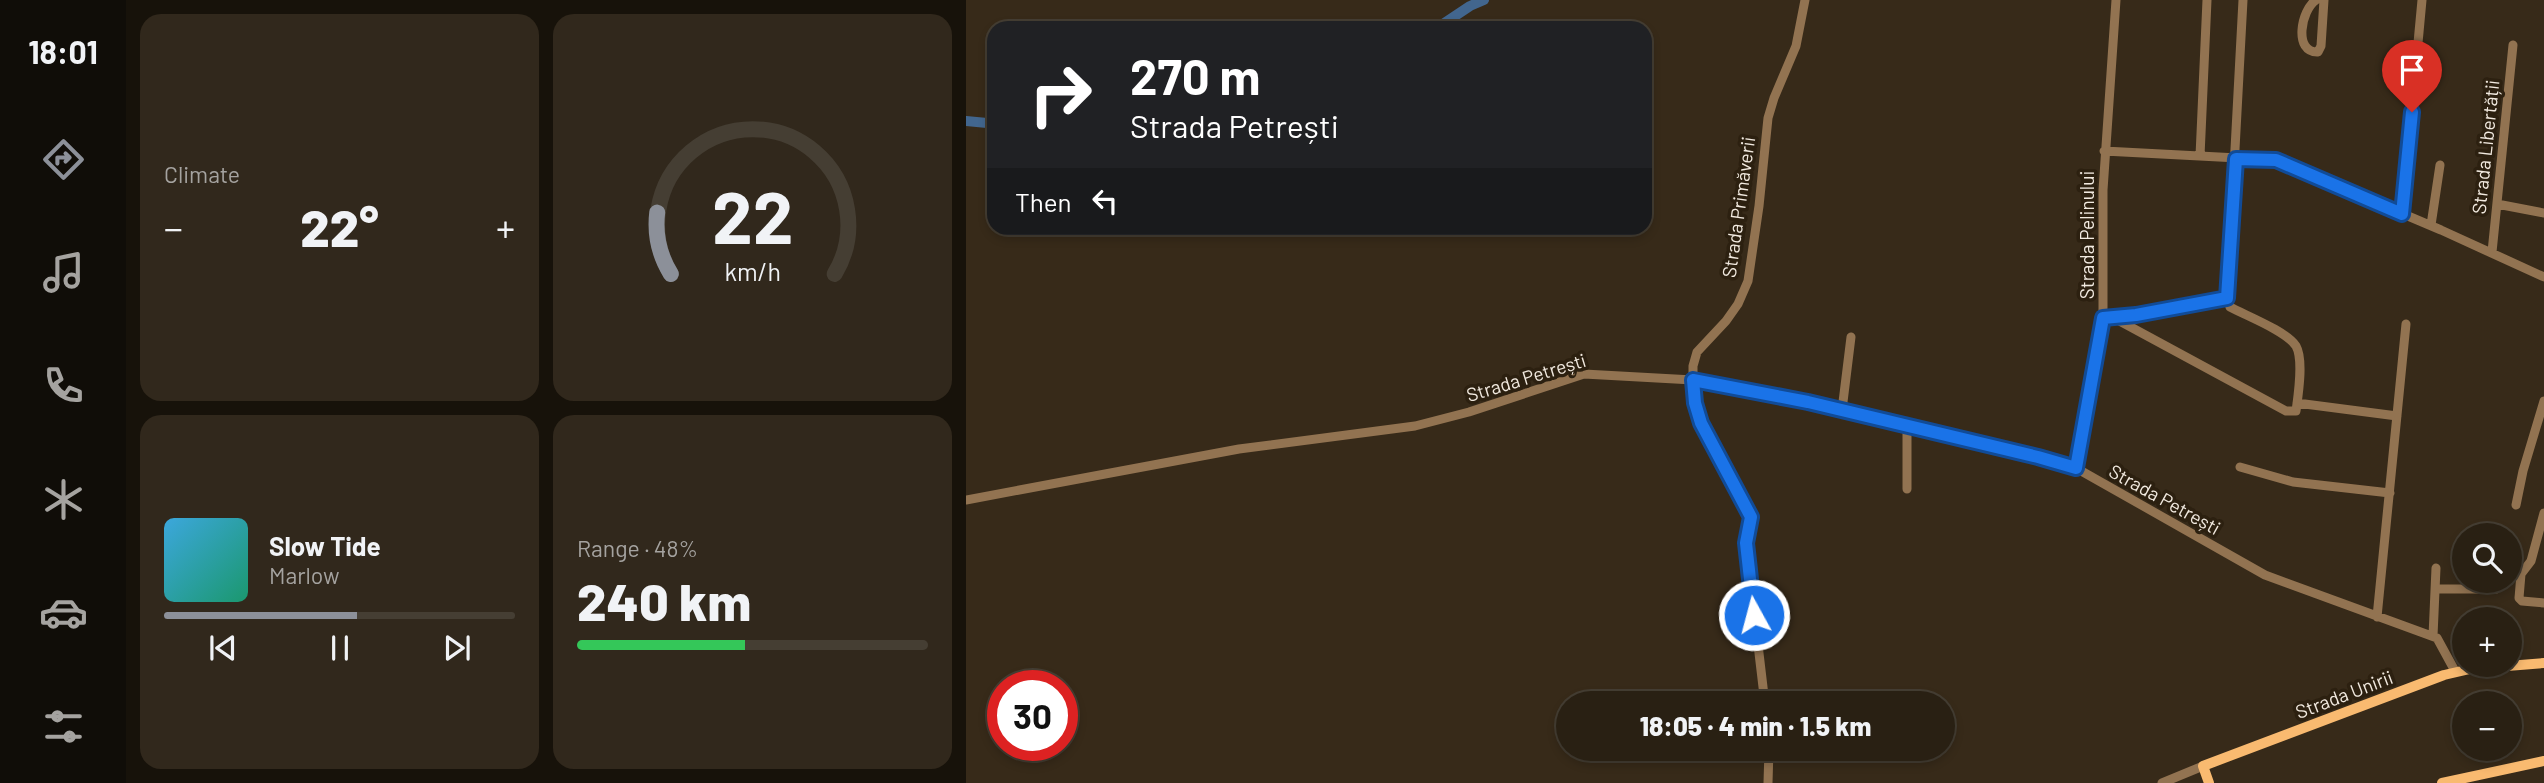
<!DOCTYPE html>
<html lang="en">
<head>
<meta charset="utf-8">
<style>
  :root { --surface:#292013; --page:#31281c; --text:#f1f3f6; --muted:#a5a3a0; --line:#453e33; --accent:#8c9099 }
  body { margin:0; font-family:Barlow,sans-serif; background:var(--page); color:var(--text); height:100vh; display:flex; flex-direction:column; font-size:26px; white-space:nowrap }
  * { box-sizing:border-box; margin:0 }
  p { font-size:23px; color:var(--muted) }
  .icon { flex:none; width:38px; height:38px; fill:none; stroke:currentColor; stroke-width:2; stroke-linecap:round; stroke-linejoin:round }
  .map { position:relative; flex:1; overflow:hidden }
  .side { display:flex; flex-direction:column; gap:14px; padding:14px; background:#17120a; width:840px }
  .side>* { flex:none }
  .hud { position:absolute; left:21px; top:21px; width:665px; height:214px; border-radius:21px; box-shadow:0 4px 10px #0003,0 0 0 2px var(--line); background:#202124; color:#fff; overflow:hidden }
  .buttons { position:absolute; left:1486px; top:523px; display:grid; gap:14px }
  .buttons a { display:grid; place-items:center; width:70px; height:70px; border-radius:50%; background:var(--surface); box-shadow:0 4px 10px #0003,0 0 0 2px var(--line); font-size:35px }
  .speed { position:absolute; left:21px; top:670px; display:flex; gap:14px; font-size:35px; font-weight:700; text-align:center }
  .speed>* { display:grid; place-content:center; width:91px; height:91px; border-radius:50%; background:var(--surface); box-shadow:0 4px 10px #0003,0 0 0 2px var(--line); line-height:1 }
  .speed .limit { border:10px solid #d22; background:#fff; color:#111 }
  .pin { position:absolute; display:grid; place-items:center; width:60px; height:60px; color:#fff; margin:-72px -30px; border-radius:50% 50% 50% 0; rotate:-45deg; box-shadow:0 0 7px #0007 }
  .pin .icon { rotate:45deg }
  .me { position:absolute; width:77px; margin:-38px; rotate:353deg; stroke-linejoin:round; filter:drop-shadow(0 0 5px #0008) }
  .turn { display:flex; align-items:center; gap:24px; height:147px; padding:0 28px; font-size:32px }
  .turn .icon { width:91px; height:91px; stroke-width:2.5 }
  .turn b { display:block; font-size:49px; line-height:60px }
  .then { display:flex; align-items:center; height:66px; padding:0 28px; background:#0003; gap:14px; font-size:26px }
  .big { font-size:52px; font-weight:800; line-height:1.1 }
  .side .tile { flex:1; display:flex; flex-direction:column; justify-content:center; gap:10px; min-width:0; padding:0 24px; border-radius:21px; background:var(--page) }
  .side .dial { align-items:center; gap:0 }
  .dial svg { height:182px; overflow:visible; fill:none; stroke:var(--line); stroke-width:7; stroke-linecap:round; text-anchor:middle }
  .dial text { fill:var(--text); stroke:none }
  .song { display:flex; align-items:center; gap:21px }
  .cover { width:84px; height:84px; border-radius:10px; background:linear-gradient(135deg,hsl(200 70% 55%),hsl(160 70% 35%)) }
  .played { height:7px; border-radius:4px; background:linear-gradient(90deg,var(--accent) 55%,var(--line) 55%) }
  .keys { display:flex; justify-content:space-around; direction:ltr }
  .heat { display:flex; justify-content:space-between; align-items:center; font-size:38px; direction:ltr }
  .charge { height:10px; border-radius:5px; background:linear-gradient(90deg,#34c759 48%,var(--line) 0) }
  .side .tiles { flex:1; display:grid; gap:14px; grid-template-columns:repeat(2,1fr) }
  .trip { position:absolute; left:590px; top:691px; width:399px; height:70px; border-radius:35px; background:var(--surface); box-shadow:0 4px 10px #0003,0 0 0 2px var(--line); font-weight:800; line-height:70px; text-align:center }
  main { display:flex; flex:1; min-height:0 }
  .menu { display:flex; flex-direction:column; width:126px; justify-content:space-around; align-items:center; background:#100d08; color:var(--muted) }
  .menu .icon { width:49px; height:49px }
  .menu .current { color:var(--accent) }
  .menu b { font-size:32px; color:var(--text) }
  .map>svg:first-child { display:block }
</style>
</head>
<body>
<main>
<nav class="menu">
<b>18:01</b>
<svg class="icon current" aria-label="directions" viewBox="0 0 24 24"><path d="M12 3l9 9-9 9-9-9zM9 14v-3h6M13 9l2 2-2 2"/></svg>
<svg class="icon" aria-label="music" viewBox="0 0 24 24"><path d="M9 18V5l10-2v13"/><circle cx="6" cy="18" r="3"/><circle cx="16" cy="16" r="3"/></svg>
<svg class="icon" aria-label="phone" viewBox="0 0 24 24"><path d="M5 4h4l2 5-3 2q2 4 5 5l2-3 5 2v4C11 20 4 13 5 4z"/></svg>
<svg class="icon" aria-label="climate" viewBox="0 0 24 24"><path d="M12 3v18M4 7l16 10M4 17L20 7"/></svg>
<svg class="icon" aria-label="car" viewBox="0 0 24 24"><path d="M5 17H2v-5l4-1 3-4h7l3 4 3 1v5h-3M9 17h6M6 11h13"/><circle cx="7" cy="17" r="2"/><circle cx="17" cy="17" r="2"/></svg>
<svg class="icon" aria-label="filters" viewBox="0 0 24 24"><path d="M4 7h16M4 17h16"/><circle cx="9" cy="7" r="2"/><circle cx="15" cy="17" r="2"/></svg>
</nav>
<section class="side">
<div class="tiles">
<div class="tile"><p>Climate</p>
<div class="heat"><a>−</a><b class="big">22°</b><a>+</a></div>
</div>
<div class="tile dial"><svg viewBox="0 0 100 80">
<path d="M14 69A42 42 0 1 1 86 69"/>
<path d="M14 69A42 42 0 0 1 8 42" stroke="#8c9099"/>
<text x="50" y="56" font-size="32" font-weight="700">22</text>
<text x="50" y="72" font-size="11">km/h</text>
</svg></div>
<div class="tile">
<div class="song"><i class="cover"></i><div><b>Slow Tide</b><p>Marlow</p></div></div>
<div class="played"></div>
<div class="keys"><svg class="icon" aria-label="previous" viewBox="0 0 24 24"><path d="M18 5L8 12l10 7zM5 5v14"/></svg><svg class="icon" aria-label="pause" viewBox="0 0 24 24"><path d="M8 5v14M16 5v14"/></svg><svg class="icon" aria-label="next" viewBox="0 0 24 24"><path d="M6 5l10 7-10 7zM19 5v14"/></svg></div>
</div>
<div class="tile"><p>Range · 48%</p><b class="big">240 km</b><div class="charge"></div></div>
</div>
</section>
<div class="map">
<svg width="1578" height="783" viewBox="0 0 1578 783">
  <rect width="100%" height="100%" fill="#372a19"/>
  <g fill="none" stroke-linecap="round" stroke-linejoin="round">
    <path stroke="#42668e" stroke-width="10" d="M471,28L504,6L518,0
      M0,121L21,123L28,120"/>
    <path stroke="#927351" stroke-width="9" d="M1350,0C1335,10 1327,53 1352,52L1355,46L1358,0
      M1138,151L1310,160L1475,230L1578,277
      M1234,156L1241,0
      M1531,204L1578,213
      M1436,214L1456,0
      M1465,225L1474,165
      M1526,252L1547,45
      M1148,318L1320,411H1330C1332,396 1338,360 1330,346C1320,331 1281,316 1264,307L1261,298
      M1137,319L1261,298L1277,0
      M1331,403L1431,416
      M876,410L885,337
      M1274,467L1327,482L1424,493
      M1110,468L1137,319V190L1150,0
      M941,489V426
      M0,500L273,449L449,426L503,412L618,374L727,380L842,402L1072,457L1110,468L1299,575L1471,638L1489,671
      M1550,505L1557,471L1578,401
      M1578,513L1565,561L1555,574L1553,598L1556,601L1578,603
      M1469,589H1530
      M1411,617L1440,324
      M1467,636L1470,568
      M799,704L780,543L785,517L769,484L735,423L727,390V366L731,352L760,321L772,304L782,281L793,206L802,118L808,98L830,46L839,0
      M802,783L803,749
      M1196,783L1237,766"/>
    <path stroke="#f9ba70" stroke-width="10" d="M1243,783L1237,766L1478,675L1504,669L1578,663
      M1476,783L1578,761"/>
  </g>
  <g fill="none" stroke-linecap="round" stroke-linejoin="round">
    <defs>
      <path id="route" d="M788,615L780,543L785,517L735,423L729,403L727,380L842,402L1072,457L1110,468L1137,318L1170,315L1261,298L1270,159L1310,160L1436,214L1446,112"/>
    </defs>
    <use href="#route" stroke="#114b97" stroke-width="18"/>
    <use href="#route" stroke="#1a73e8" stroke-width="12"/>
  </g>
  <g text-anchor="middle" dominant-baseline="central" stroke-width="7" stroke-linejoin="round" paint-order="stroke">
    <g font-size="19" fill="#f2eae0" stroke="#2c2010">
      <text transform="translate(1519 147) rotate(-84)">Strada Libertății</text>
      <text transform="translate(772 207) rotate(-82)">Strada Primăverii</text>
      <text transform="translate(1120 235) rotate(-90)">Strada Pelinului</text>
      <text transform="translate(560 377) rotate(-17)">Strada Petrești</text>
      <text transform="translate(1199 499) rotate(29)">Strada Petrești</text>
      <text transform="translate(1378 694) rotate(-21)">Strada Unirii</text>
    </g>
  </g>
</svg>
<div class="buttons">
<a><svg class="icon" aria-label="search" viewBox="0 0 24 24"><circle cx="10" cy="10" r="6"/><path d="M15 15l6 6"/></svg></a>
<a>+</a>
<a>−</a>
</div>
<div class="speed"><div class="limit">30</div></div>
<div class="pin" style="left:1446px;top:112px;background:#d93025"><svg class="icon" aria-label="arrive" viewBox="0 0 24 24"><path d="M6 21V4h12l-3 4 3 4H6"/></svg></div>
<svg class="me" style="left:788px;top:615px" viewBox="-20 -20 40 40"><circle r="17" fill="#1a73e8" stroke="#fff" stroke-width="3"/><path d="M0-11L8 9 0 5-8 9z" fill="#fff"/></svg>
<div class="trip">18:05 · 4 min · 1.5 km</div>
<div class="hud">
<div class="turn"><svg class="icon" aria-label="right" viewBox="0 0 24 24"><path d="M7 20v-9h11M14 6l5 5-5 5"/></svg><div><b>270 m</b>Strada Petrești</div></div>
<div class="then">Then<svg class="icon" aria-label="left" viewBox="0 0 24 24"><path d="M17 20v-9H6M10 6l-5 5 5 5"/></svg></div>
</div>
</div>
</main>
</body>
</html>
